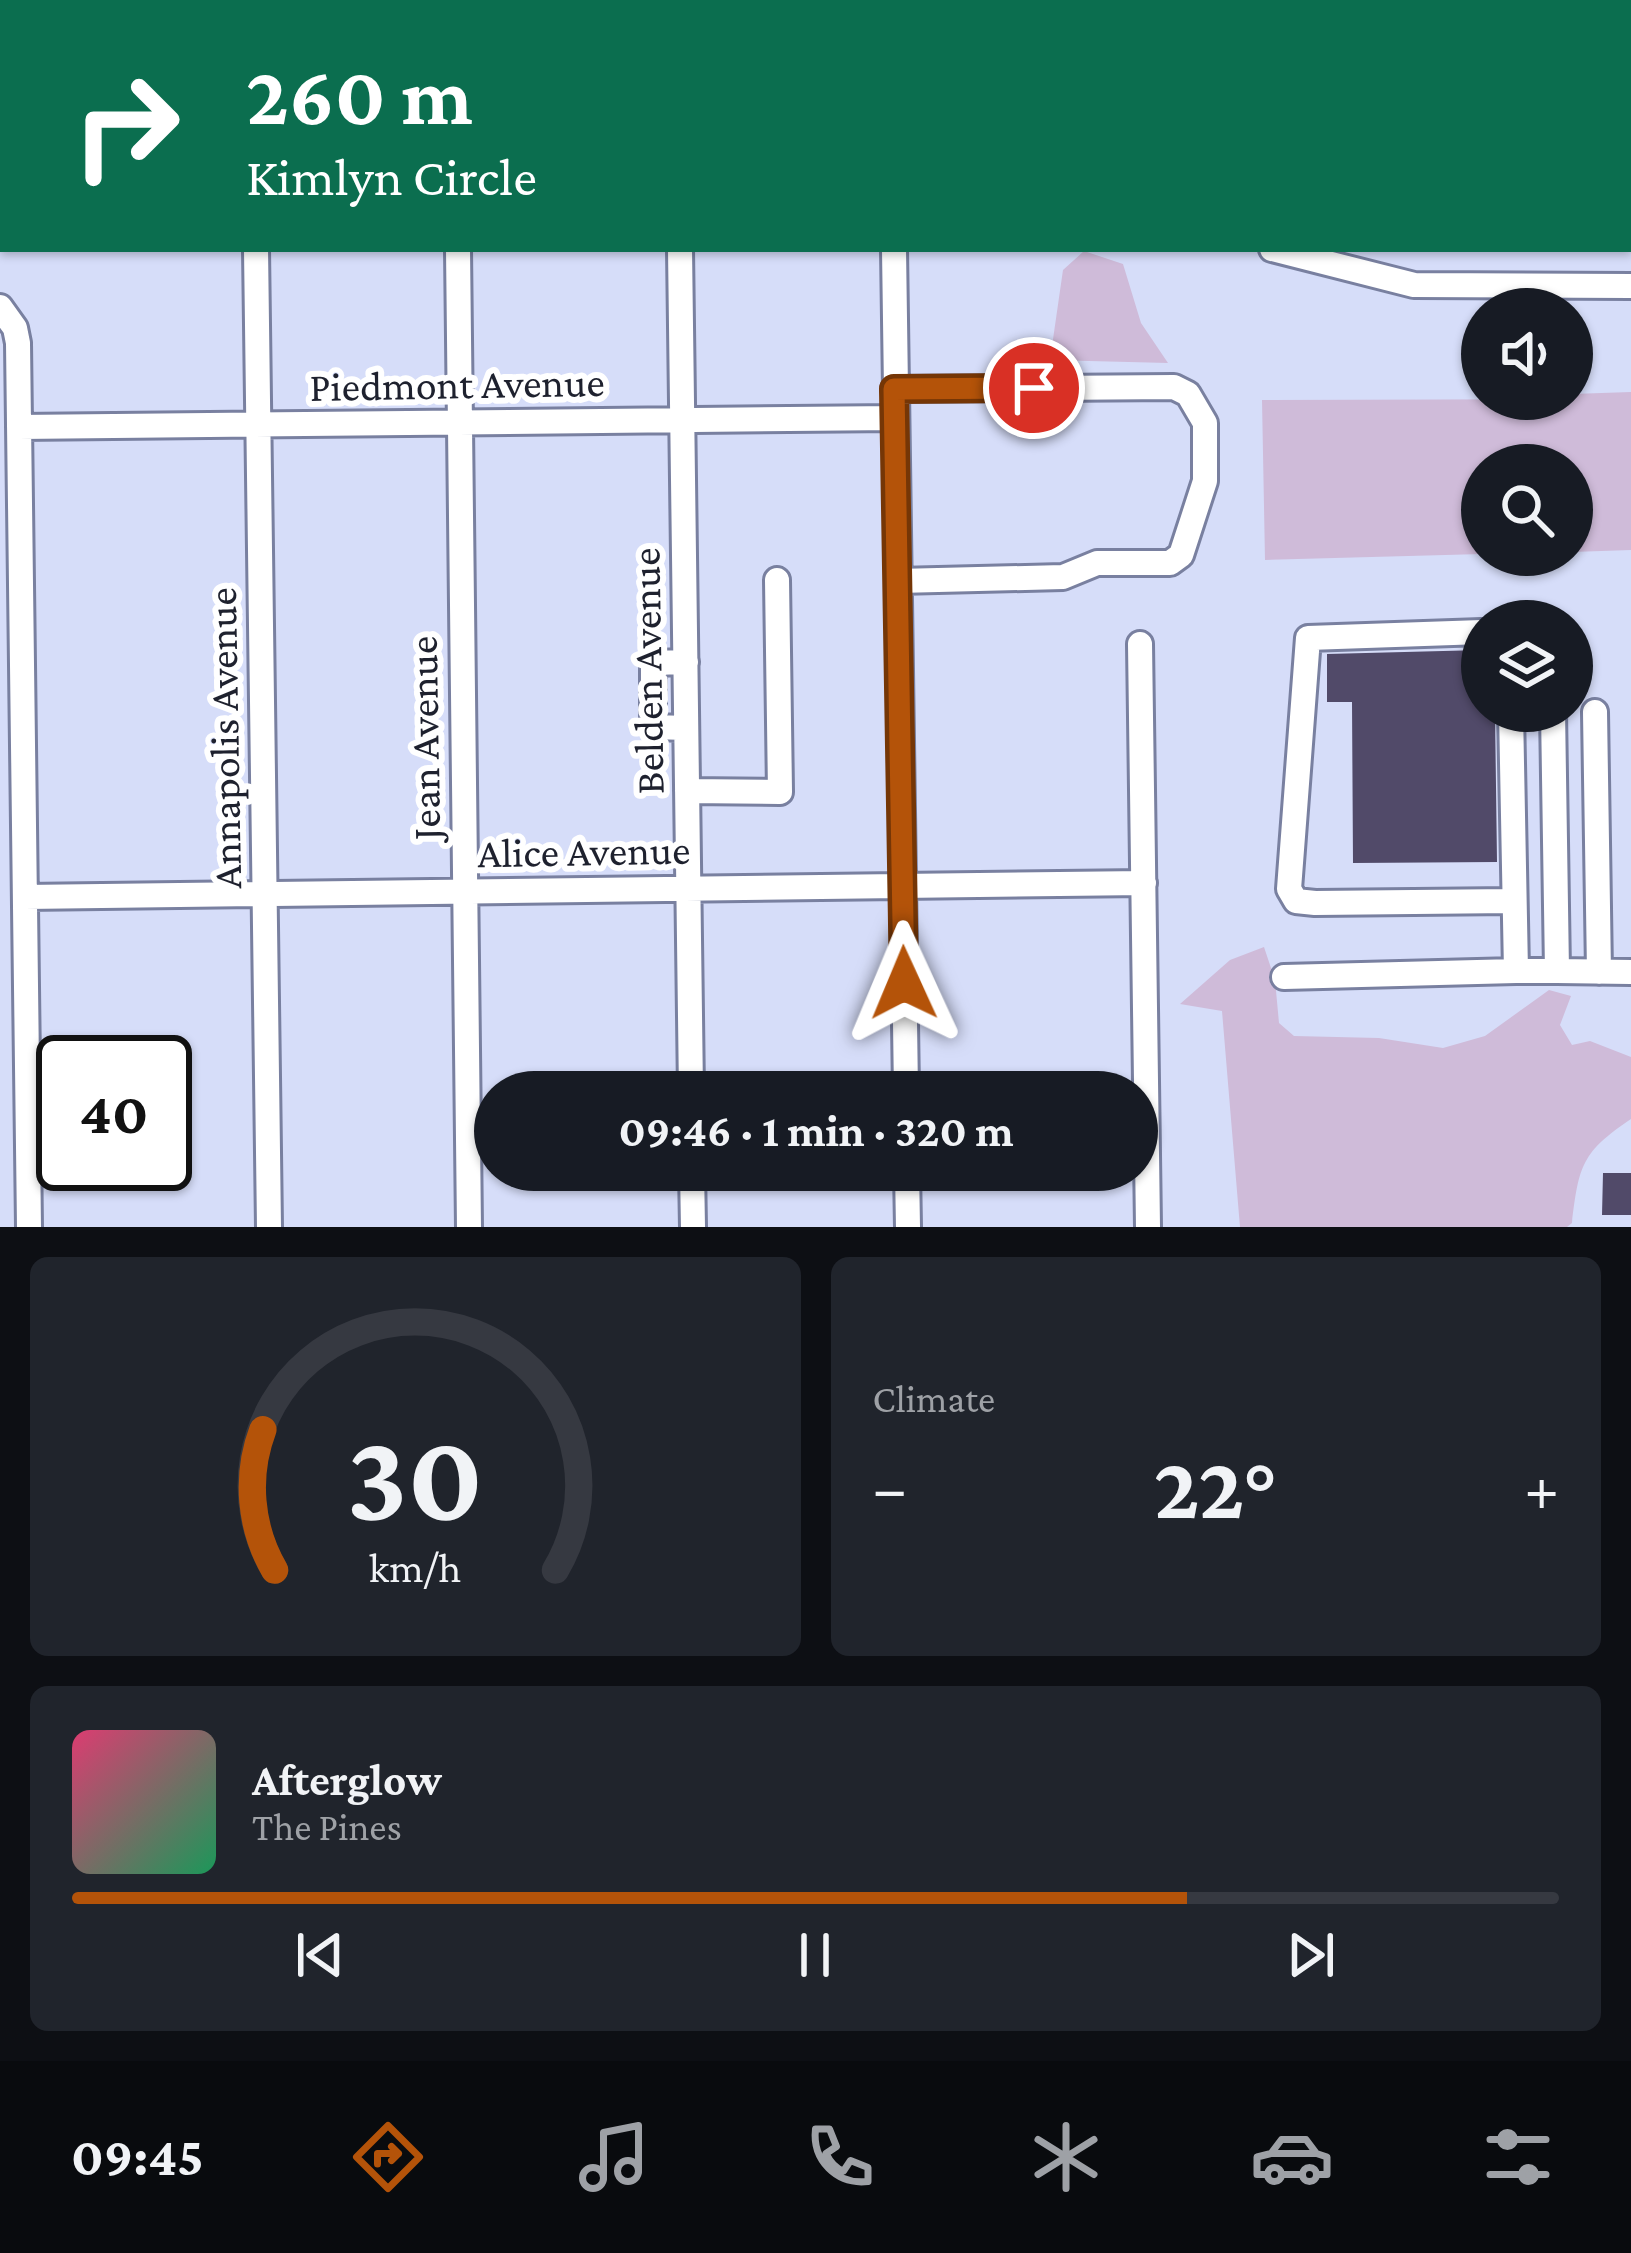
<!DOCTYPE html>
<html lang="en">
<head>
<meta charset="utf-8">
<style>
  :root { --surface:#171b24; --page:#20242c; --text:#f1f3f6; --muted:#9ea1a6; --line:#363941; --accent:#b45309 }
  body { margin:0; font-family:"Crimson Pro",serif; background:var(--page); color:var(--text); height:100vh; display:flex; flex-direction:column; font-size:45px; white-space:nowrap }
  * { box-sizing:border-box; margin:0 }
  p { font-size:39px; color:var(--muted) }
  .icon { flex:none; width:66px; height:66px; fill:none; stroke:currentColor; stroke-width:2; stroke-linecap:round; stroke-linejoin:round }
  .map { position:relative; height:1227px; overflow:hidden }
  .sheet { display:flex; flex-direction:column; gap:30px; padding:30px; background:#0d0f14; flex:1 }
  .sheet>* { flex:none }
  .top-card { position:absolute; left:0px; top:0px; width:1632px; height:252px; box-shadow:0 3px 9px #0004; background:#0b6e4f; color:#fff; overflow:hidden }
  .controls { position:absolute; left:1461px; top:288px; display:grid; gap:24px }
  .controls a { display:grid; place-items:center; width:132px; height:132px; border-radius:50%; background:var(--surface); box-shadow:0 3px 9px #0004; font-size:60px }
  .speed { position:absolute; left:36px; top:1035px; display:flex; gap:24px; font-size:60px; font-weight:700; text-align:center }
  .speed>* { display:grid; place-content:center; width:156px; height:156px; border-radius:50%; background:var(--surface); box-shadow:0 3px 9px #0004; line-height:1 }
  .speed .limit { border:6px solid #111; border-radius:18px; background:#fff; color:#111 }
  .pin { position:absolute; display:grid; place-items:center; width:102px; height:102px; color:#fff; margin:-51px; border:6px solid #fff; border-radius:50%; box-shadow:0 3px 12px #0007 }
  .me { position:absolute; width:132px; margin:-66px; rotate:359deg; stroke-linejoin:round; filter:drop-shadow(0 0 9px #0008) }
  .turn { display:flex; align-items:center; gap:42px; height:252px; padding:0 48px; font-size:54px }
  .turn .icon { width:156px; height:156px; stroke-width:2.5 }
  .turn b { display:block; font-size:84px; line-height:102px }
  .big { font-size:90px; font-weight:700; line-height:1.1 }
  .sheet .widget { flex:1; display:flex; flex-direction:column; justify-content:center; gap:18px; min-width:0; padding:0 42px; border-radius:18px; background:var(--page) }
  .sheet .dial { align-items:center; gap:0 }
  .dial svg { height:312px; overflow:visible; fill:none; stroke:var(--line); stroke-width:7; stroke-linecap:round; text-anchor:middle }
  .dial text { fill:var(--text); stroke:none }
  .song { display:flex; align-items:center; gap:36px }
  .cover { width:144px; height:144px; border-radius:18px; background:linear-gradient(135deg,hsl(340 70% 55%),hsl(150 70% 35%)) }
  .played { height:12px; border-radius:6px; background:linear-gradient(90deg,var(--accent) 75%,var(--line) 75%) }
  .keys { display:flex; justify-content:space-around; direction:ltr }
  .heat { display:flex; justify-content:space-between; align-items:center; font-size:66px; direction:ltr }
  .sheet .tiles { flex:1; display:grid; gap:30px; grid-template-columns:1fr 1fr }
  .widget:last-child { grid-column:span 2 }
  .trip { position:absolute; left:474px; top:1071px; width:684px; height:120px; border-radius:60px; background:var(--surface); box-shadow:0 3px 9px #0004; font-weight:700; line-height:120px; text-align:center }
  .dock { display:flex; height:192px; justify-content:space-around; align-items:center; background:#090b0e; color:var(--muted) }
  .dock .icon { width:84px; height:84px }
  .dock .current { color:var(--accent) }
  .dock b { font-size:54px; color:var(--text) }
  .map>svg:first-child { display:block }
</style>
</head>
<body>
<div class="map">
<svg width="1631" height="1227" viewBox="0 0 1631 1227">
  <rect width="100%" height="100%" fill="#d6ddf9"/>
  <path fill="#cfbbd9" d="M1084,251L1123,264L1141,323L1168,363L1050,360L1063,270Z
    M1631,392V550L1572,552V465H1482V554L1265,560L1262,400L1572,399V394Z
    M1264,947L1275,980L1279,1023L1294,1036L1379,1038L1443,1048L1485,1036L1549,990L1571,996L1560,1025L1572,1045L1590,1041L1631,1057V1119C1582,1152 1579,1165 1572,1223L1567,1227H1240L1222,1011L1180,1004L1230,960Z"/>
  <path fill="#514a69" d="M1482,650V711H1495L1497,862L1353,863L1352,702H1327V654Z
    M1603,1173H1631V1215H1602Z"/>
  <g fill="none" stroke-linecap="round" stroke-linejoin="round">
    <defs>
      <path id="minor" d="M165,0L166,3
        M457,0V3
        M557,0V3
        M874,0L876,3
        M1128,0V3
        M218,3L222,0
        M1629,12H1631
        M256,249L269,1227
        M458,249L469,1227
        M680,249L691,1092
        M894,249L906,1092
        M1272,249L1414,285L1631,286
        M0,307L15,328L18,343L29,1227
        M894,389L1174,387L1188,394L1205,423V481L1181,555L1170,563H1097L1063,577L898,581
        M19,427L895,418
        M1482,632L1308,638L1289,889L1296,901L1315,903L1512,901
        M1140,644L1148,1227
        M686,662L653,663V727L686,728
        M1511,711L1516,971H1557
        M1553,711L1557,971L1631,972
        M1595,712L1599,972
        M687,791L780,792L777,580
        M25,897L1144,883
        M1284,977L1516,971
        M692,1170L693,1227
        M907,1170L908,1227"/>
    </defs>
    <use href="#minor" stroke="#7980a0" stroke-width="30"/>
    <use href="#minor" stroke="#fff" stroke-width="24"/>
  </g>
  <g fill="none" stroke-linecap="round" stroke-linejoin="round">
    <defs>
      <path id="route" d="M904,983L894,389L1034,388"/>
    </defs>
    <use href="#route" stroke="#753606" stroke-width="30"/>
    <use href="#route" stroke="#b45309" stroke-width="21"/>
  </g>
  <g text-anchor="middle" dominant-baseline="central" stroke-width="12" stroke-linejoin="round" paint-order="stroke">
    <g font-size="42" fill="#1e212e" stroke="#fff">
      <text transform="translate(457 384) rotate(-1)">Piedmont Avenue</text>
      <text transform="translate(647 671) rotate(-91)">Belden Avenue</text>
      <text transform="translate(224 738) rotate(-91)">Annapolis Avenue</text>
      <text transform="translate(424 738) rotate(-91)">Jean Avenue</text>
      <text transform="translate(584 851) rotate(-1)">Alice Avenue</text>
    </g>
  </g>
</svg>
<div class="controls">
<a><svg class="icon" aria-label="sound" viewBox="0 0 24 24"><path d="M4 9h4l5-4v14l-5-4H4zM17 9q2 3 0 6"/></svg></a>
<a><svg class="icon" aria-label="search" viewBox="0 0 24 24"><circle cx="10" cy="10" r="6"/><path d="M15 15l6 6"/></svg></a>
<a><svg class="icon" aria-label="layers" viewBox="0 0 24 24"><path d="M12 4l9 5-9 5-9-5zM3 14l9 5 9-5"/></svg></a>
</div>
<div class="speed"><div class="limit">40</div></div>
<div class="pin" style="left:1034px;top:388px;background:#d93025"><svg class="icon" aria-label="arrive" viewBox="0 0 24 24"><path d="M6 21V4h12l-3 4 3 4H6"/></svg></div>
<svg class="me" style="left:904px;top:983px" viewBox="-20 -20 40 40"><path d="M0-17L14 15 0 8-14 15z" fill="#b45309" stroke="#fff" stroke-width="4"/></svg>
<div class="trip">09:46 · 1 min · 320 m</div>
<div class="top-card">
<div class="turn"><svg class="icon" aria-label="right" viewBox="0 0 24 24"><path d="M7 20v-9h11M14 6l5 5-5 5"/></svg><div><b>260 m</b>Kimlyn Circle</div></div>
</div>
</div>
<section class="sheet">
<div class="tiles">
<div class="widget dial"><svg viewBox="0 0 100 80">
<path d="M14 69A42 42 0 1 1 86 69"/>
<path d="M14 69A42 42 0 0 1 11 33" stroke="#b45309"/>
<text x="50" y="56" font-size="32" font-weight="700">30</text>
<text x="50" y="72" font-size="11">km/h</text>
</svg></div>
<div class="widget"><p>Climate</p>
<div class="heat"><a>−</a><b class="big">22°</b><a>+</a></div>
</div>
<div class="widget">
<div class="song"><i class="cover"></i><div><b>Afterglow</b><p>The Pines</p></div></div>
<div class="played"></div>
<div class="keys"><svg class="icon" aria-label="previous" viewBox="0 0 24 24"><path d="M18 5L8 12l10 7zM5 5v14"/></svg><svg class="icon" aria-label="pause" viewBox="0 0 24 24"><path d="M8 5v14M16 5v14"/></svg><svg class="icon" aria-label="next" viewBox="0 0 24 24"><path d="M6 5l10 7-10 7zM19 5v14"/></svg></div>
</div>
</div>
</section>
<nav class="dock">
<b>09:45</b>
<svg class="icon current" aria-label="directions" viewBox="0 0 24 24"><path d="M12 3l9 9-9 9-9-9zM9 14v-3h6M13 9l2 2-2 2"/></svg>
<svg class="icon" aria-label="music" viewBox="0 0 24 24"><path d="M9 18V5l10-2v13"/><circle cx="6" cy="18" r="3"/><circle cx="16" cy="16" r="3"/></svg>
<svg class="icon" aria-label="phone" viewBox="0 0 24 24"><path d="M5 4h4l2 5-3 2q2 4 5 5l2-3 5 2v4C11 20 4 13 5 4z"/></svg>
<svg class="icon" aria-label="climate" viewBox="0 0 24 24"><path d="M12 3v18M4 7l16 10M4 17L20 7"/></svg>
<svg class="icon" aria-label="car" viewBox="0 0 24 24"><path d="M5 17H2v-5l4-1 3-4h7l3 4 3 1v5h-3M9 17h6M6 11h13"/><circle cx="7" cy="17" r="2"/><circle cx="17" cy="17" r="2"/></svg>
<svg class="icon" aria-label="filters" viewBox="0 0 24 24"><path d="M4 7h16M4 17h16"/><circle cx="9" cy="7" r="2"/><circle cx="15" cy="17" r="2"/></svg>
</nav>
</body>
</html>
